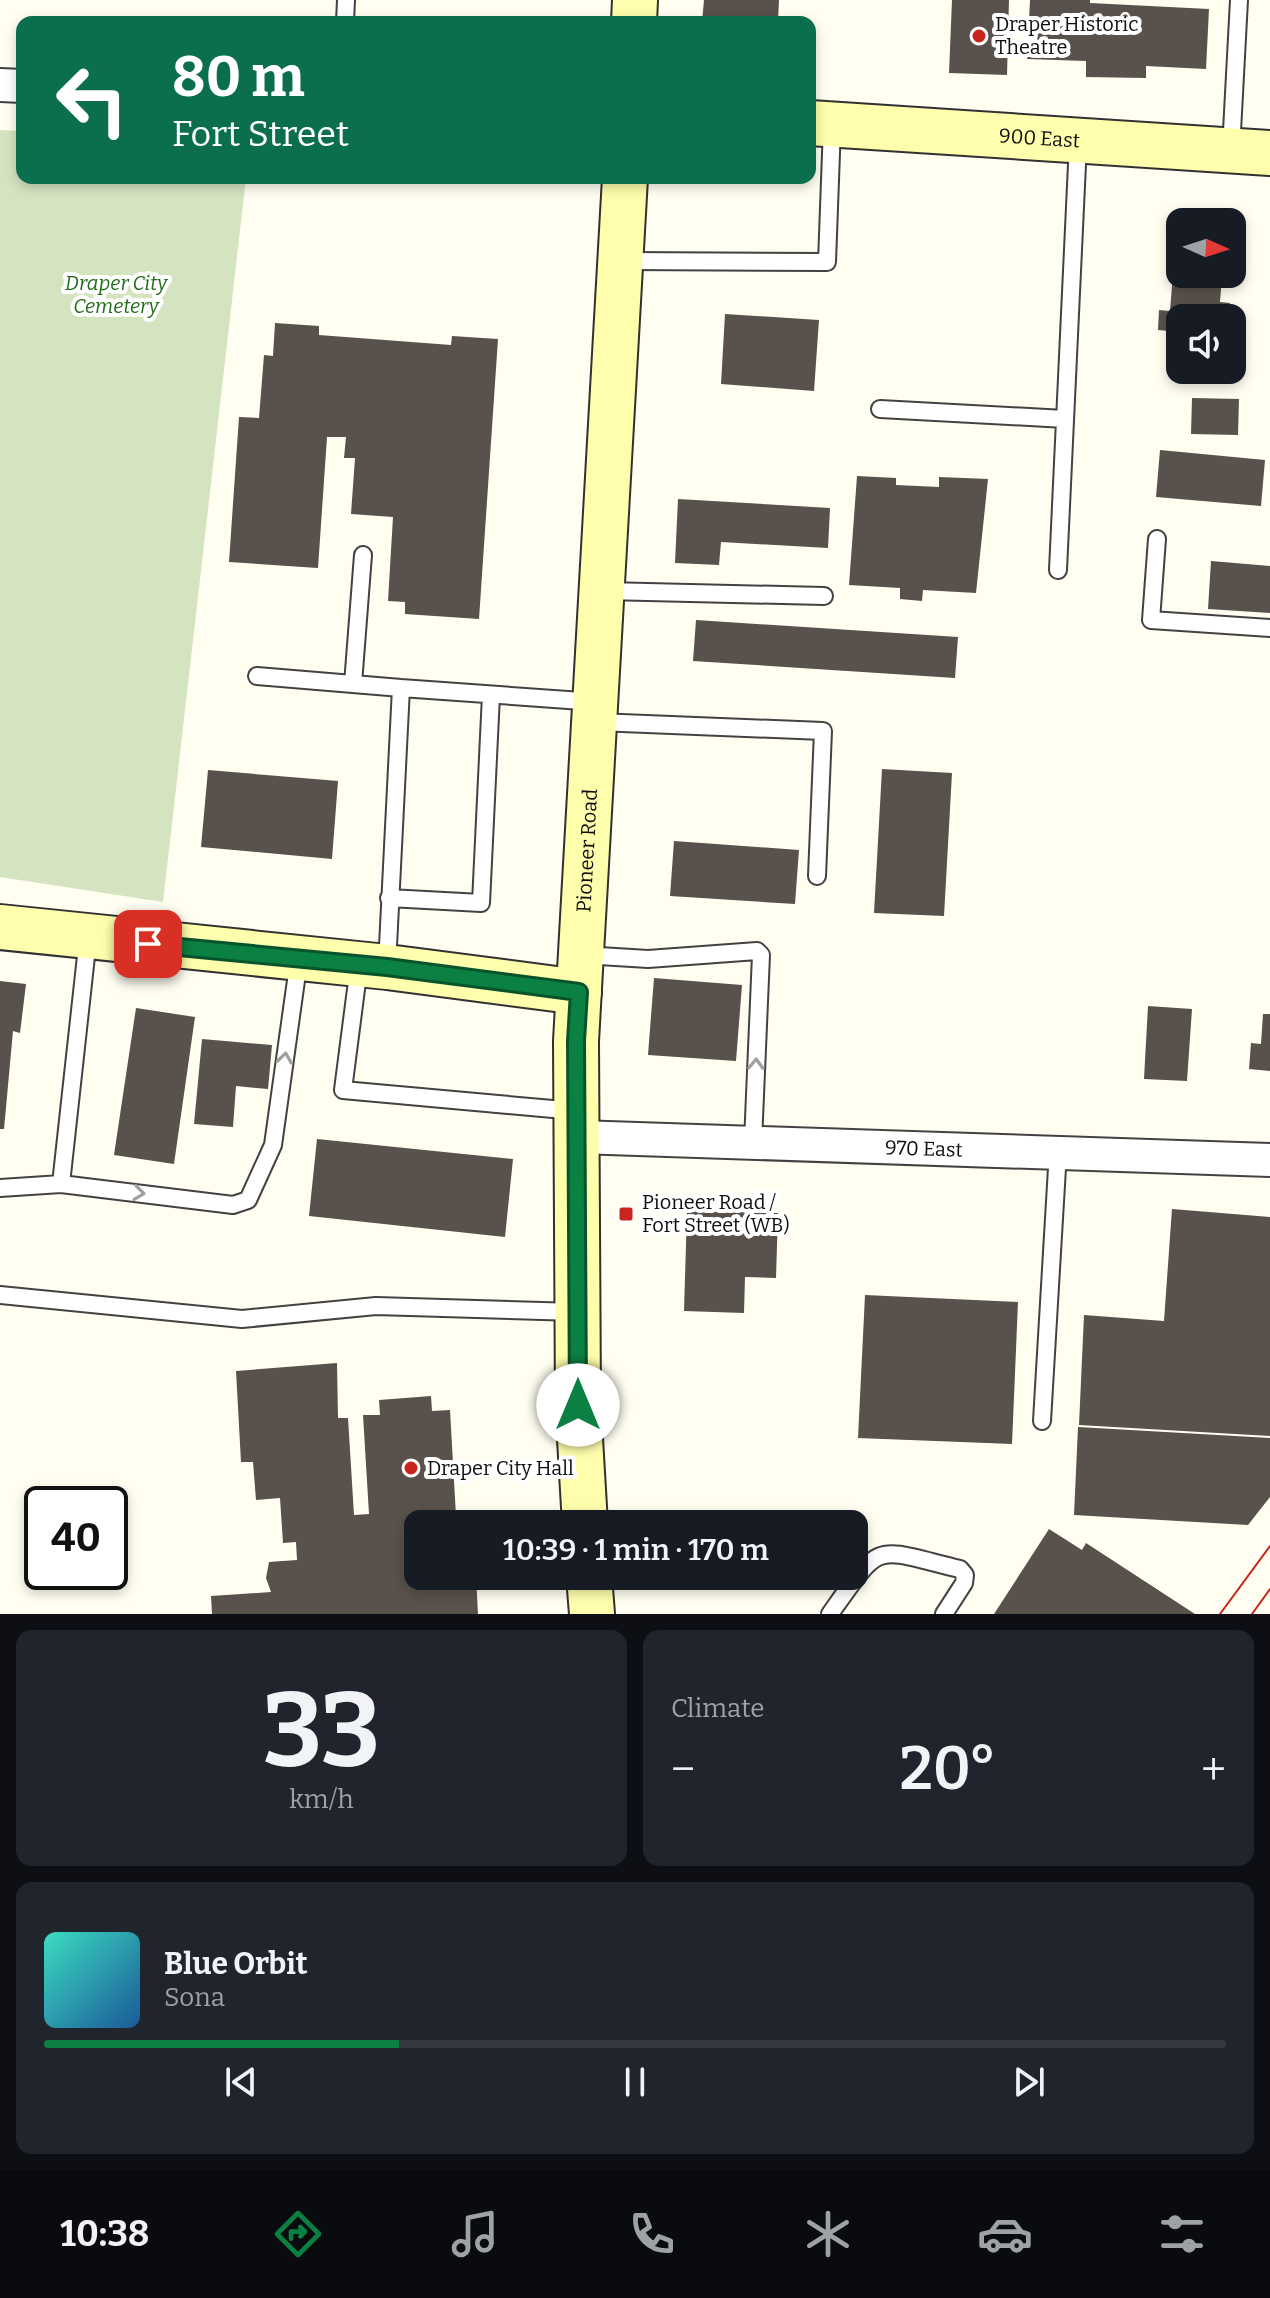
<!DOCTYPE html>
<html lang="en">
<head>
<meta charset="utf-8">
<style>
  :root { --surface:#171b24; --page:#20242c; --text:#f1f3f6; --muted:#9ea1a6; --line:#363941; --accent:#0b8043 }
  body { margin:0; font-family:Bitter,serif; background:var(--page); color:var(--text); height:100vh; display:flex; flex-direction:column; font-size:30px; white-space:nowrap }
  * { box-sizing:border-box; margin:0 }
  p { font-size:26px; color:var(--muted) }
  .icon { flex:none; width:44px; height:44px; fill:none; stroke:currentColor; stroke-width:2; stroke-linecap:round; stroke-linejoin:round }
  .map { position:relative; height:1614px; overflow:hidden }
  .drawer { display:flex; flex-direction:column; gap:16px; padding:16px; background:#0d0f14; flex:1 }
  .drawer>* { flex:none }
  .banner { position:absolute; left:16px; top:16px; width:800px; height:168px; border-radius:16px; box-shadow:0 4px 12px #0003; background:#0b6e4f; color:#fff; overflow:hidden }
  .needle { width:52px; rotate:93deg }
  .buttons { position:absolute; left:1166px; top:208px; display:grid; gap:16px }
  .buttons a { display:grid; place-items:center; width:80px; height:80px; border-radius:16px; background:var(--surface); box-shadow:0 4px 12px #0003; font-size:40px }
  .speed { position:absolute; left:24px; top:1486px; display:flex; gap:16px; font-size:40px; font-weight:700; text-align:center }
  .speed>* { display:grid; place-content:center; width:104px; height:104px; border-radius:50%; background:var(--surface); box-shadow:0 4px 12px #0003; line-height:1 }
  .speed .limit { border:4px solid #111; border-radius:12px; background:#fff; color:#111 }
  .pin { position:absolute; display:grid; place-items:center; width:68px; height:68px; color:#fff; margin:-34px; border-radius:16px; box-shadow:0 4px 12px #0006 }
  .me { position:absolute; width:88px; margin:-44px; rotate:0deg; stroke-linejoin:round; filter:drop-shadow(0 0 6px #0008) }
  .turn { display:flex; align-items:center; gap:28px; height:168px; padding:0 24px; font-size:36px }
  .turn .icon { width:104px; height:104px; stroke-width:2.5 }
  .turn b { display:block; font-size:56px; line-height:68px }
  .big { font-size:60px; font-weight:600; line-height:1.1 }
  .drawer .card { flex:1; display:flex; flex-direction:column; justify-content:center; gap:12px; min-width:0; padding:0 28px; border-radius:16px; background:var(--page) }
  .drawer .dial { align-items:center; gap:0 }
  .dial b { font-size:104px; line-height:1 }
  .song { display:flex; align-items:center; gap:24px }
  .cover { width:96px; height:96px; border-radius:12px; background:linear-gradient(135deg,hsl(170 70% 55%),hsl(210 70% 35%)) }
  .played { height:8px; border-radius:4px; background:linear-gradient(90deg,var(--accent) 30%,var(--line) 30%) }
  .keys { display:flex; justify-content:space-around; direction:ltr }
  .heat { display:flex; justify-content:space-between; align-items:center; font-size:44px; direction:ltr }
  .drawer .tiles { flex:1; display:grid; gap:16px; grid-template-columns:1fr 1fr }
  .card:last-child { grid-column:span 2 }
  .trip { position:absolute; left:404px; top:1510px; width:464px; height:80px; border-radius:16px; background:var(--surface); box-shadow:0 4px 12px #0003; font-weight:600; line-height:80px; text-align:center }
  .tab-bar { display:flex; height:128px; justify-content:space-around; align-items:center; background:#090b0e; color:var(--muted) }
  .tab-bar .icon { width:56px; height:56px }
  .tab-bar .current { color:var(--accent) }
  .tab-bar b { font-size:36px; color:var(--text) }
  .map>svg:first-child { display:block }
</style>
</head>
<body>
<div class="map">
<svg width="1270" height="1614" viewBox="0 0 1270 1614">
  <rect width="100%" height="100%" fill="#fffef1"/>
  <path fill="#d4e4c0" d="M0,130L22,131V178H246L163,902L0,877Z"/>
  <path fill="#59514b" d="M704,0H779L778,22H702Z
    M952,0H1009L1007,75L949,73Z
    M1030,0H1090V3L1209,9L1206,69L1146,66V78L1086,77V61L1027,59Z
    M1173,273L1222,277L1220,302L1230,303L1229,318H1180V332L1158,330L1159,310L1170,311Z
    M725,314L819,320L814,391L721,384Z
    M275,323L319,326V335L451,345L452,336L498,339L479,619L405,614V602L388,601L393,517L351,514L355,458H344L346,437H327L318,568L229,562L239,417L259,418L264,355L273,356Z
    M1192,398L1239,399L1238,435L1191,434Z
    M1160,450L1265,460L1261,506L1156,497Z
    M857,476L896,478V485L939,487V477L988,479L976,593L923,590L922,601L900,599V588L849,585Z
    M678,499L830,508L828,548L721,542L719,565L675,563Z
    M1211,561L1270,566V613L1208,609Z
    M696,620L958,637L955,678L693,661Z
    M882,769L952,773L944,916L874,913Z
    M208,770L338,781L332,859L201,847Z
    M674,841L799,850L795,904L670,896Z
    M654,978L742,985L736,1061L648,1055Z
    M0,981L26,984L20,1033L13,1031L4,1129H0Z
    M1148,1006L1192,1009L1187,1081L1144,1079Z
    M136,1008L195,1017L174,1164L114,1155Z
    M1263,1014H1270V1071L1249,1069L1251,1043L1261,1044Z
    M202,1039L272,1045L268,1089L236,1086L233,1127L194,1124Z
    M317,1139L513,1159L505,1237L309,1216Z
    M1172,1209L1270,1217V1436L1079,1425L1084,1315L1164,1321Z
    M687,1211L778,1213L776,1278L745,1277L744,1313L684,1311Z
    M865,1295L1018,1302L1012,1444L858,1438Z
    M337,1363L338,1418H348L354,1515L369,1514L363,1415H380L379,1400L431,1396L432,1411L450,1410L456,1516L471,1515L472,1524H418V1576H476L478,1614H212L211,1596L271,1592L266,1578L269,1562L297,1560L296,1542L283,1543L280,1498L256,1500L253,1462H241L236,1371Z
    M1078,1427L1270,1438V1497L1248,1525L1074,1515Z
    M1049,1529L1082,1550L1086,1543L1195,1614H994Z"/>
  <g fill="none" stroke-linecap="round" stroke-linejoin="round">
    <defs>
      <path id="lane" d="M345,22L346,0
        M1231,150L1239,0
        M622,261L827,262L832,126
        M880,409L1065,419
        M1157,539L1151,620L1270,628
        M1058,570L1078,143
        M605,591L824,596
        M257,676L401,688
        M353,684L363,555
        M597,722L823,731L817,876
        M389,898L481,903L491,695
        M583,955L648,959L757,951L761,955L753,1142
        M359,966L343,1090L575,1111
        M387,966L401,688L596,702
        M61,1184L233,1205L248,1200L273,1145L299,959
        M0,1188L61,1184L88,938
        M0,1295L242,1319L376,1306L576,1312
        M1042,1421L1058,1151
        M830,1614C883,1539 872,1548 960,1569L965,1575L964,1583L944,1614"/>
      <g id="street">
        <path d="M0,85L22,86"/>
        <path id="s1" d="M578,1137L1270,1160"/>
      </g>
      <g id="secondary">
        <path d="M634,22L635,0"/>
        <path id="s2" d="M810,123L1270,153"/>
        <path d="M0,927L387,967L579,992"/>
        <path id="s3" d="M585,1524L578,1405L576,1041L625,178"/>
        <path d="M589,1576L592,1614"/>
      </g>
    </defs>
    <use href="#lane" stroke="#424242" stroke-width="20"/>
    <use href="#street" stroke="#424242" stroke-width="36"/>
    <use href="#secondary" stroke="#313131" stroke-width="48"/>
    <use href="#lane" stroke="#fff" stroke-width="16"/>
    <use href="#street" stroke="#fff" stroke-width="32"/>
    <use href="#secondary" stroke="#fffeac" stroke-width="44"/>
    <path stroke="#ca251c" stroke-width="2" d="M1220,1614L1270,1546
      M1252,1614L1270,1589"/>
  </g>
  <defs><path id="oneway-chevron" d="M-2-3.5L2.5 0L-2 3.5" fill="none" stroke-width="1.6" stroke-linecap="round" stroke-linejoin="round" transform="scale(2)"/></defs>
  <g stroke="#9f9f9f">
    <use href="#oneway-chevron" transform="translate(285 1058) rotate(-82)"/>
    <use href="#oneway-chevron" transform="translate(756 1064) rotate(-88)"/>
    <use href="#oneway-chevron" transform="translate(139 1193) rotate(7)"/>
  </g>
  <g fill="none" stroke-linecap="round" stroke-linejoin="round">
    <defs>
      <path id="route" d="M148,944L387,967L579,992L576,1041L578,1405"/>
    </defs>
    <use href="#route" stroke="#07532c" stroke-width="20"/>
    <use href="#route" stroke="#0b8043" stroke-width="14"/>
  </g>
  <g fill="#ca251c" stroke="#fff" stroke-width="3">
    <circle cx="979" cy="36" r="8"/>
    <rect x="618" y="1206" width="16" height="16" rx="4"/>
    <circle cx="411" cy="1468" r="8"/>
  </g>
  <g text-anchor="middle" dominant-baseline="central" stroke-width="8" stroke-linejoin="round" paint-order="stroke">
    <g font-size="20" fill="#0f0f0f" stroke="#fff" text-anchor="start">
      <text x="995" y="24">Draper Historic<tspan x="995" dy="23">Theatre</tspan></text>
      <text x="642" y="1202">Pioneer Road /<tspan x="642" dy="23">Fort Street (WB)</tspan></text>
      <text x="427" y="1468">Draper City Hall</text>
    </g>
    <g font-size="20" fill="#0f0f0f" stroke="#fff">
      <text stroke="none"><textPath href="#s2" startOffset="230">900 East</textPath></text>
      <text stroke="none"><textPath href="#s3" startOffset="674">Pioneer Road</textPath></text>
      <text stroke="none"><textPath href="#s1" startOffset="346">970 East</textPath></text>
    </g>
    <g font-size="20" font-style="italic" fill="#236d1a" stroke="#fff">
      <text x="116" y="283">Draper City<tspan x="116" dy="23">Cemetery</tspan></text>
    </g>
  </g>
</svg>
<div class="buttons">
<a><svg class="needle" viewBox="-14 -14 28 28"><path d="M0-13l5 13h-10z" fill="#e53935"/><path d="M0 13l5-13h-10z" fill="#9ea1a6"/></svg></a>
<a><svg class="icon" aria-label="sound" viewBox="0 0 24 24"><path d="M4 9h4l5-4v14l-5-4H4zM17 9q2 3 0 6"/></svg></a>
</div>
<div class="speed"><div class="limit">40</div></div>
<div class="pin" style="left:148px;top:944px;background:#d93025"><svg class="icon" aria-label="arrive" viewBox="0 0 24 24"><path d="M6 21V4h12l-3 4 3 4H6"/></svg></div>
<svg class="me" style="left:578px;top:1405px" viewBox="-20 -20 40 40"><circle r="19" fill="#fff"/><path d="M0-13L10 11 0 6-10 11z" fill="#0b8043"/></svg>
<div class="trip">10:39 · 1 min · 170 m</div>
<div class="banner">
<div class="turn"><svg class="icon" aria-label="left" viewBox="0 0 24 24"><path d="M17 20v-9H6M10 6l-5 5 5 5"/></svg><div><b>80 m</b>Fort Street</div></div>
</div>
</div>
<section class="drawer">
<div class="tiles">
<div class="card dial"><b>33</b><p>km/h</p></div>
<div class="card"><p>Climate</p>
<div class="heat"><a>−</a><b class="big">20°</b><a>+</a></div>
</div>
<div class="card">
<div class="song"><i class="cover"></i><div><b>Blue Orbit</b><p>Sona</p></div></div>
<div class="played"></div>
<div class="keys"><svg class="icon" aria-label="previous" viewBox="0 0 24 24"><path d="M18 5L8 12l10 7zM5 5v14"/></svg><svg class="icon" aria-label="pause" viewBox="0 0 24 24"><path d="M8 5v14M16 5v14"/></svg><svg class="icon" aria-label="next" viewBox="0 0 24 24"><path d="M6 5l10 7-10 7zM19 5v14"/></svg></div>
</div>
</div>
</section>
<nav class="tab-bar">
<b>10:38</b>
<svg class="icon current" aria-label="directions" viewBox="0 0 24 24"><path d="M12 3l9 9-9 9-9-9zM9 14v-3h6M13 9l2 2-2 2"/></svg>
<svg class="icon" aria-label="music" viewBox="0 0 24 24"><path d="M9 18V5l10-2v13"/><circle cx="6" cy="18" r="3"/><circle cx="16" cy="16" r="3"/></svg>
<svg class="icon" aria-label="phone" viewBox="0 0 24 24"><path d="M5 4h4l2 5-3 2q2 4 5 5l2-3 5 2v4C11 20 4 13 5 4z"/></svg>
<svg class="icon" aria-label="climate" viewBox="0 0 24 24"><path d="M12 3v18M4 7l16 10M4 17L20 7"/></svg>
<svg class="icon" aria-label="car" viewBox="0 0 24 24"><path d="M5 17H2v-5l4-1 3-4h7l3 4 3 1v5h-3M9 17h6M6 11h13"/><circle cx="7" cy="17" r="2"/><circle cx="17" cy="17" r="2"/></svg>
<svg class="icon" aria-label="filters" viewBox="0 0 24 24"><path d="M4 7h16M4 17h16"/><circle cx="9" cy="7" r="2"/><circle cx="15" cy="17" r="2"/></svg>
</nav>
</body>
</html>
